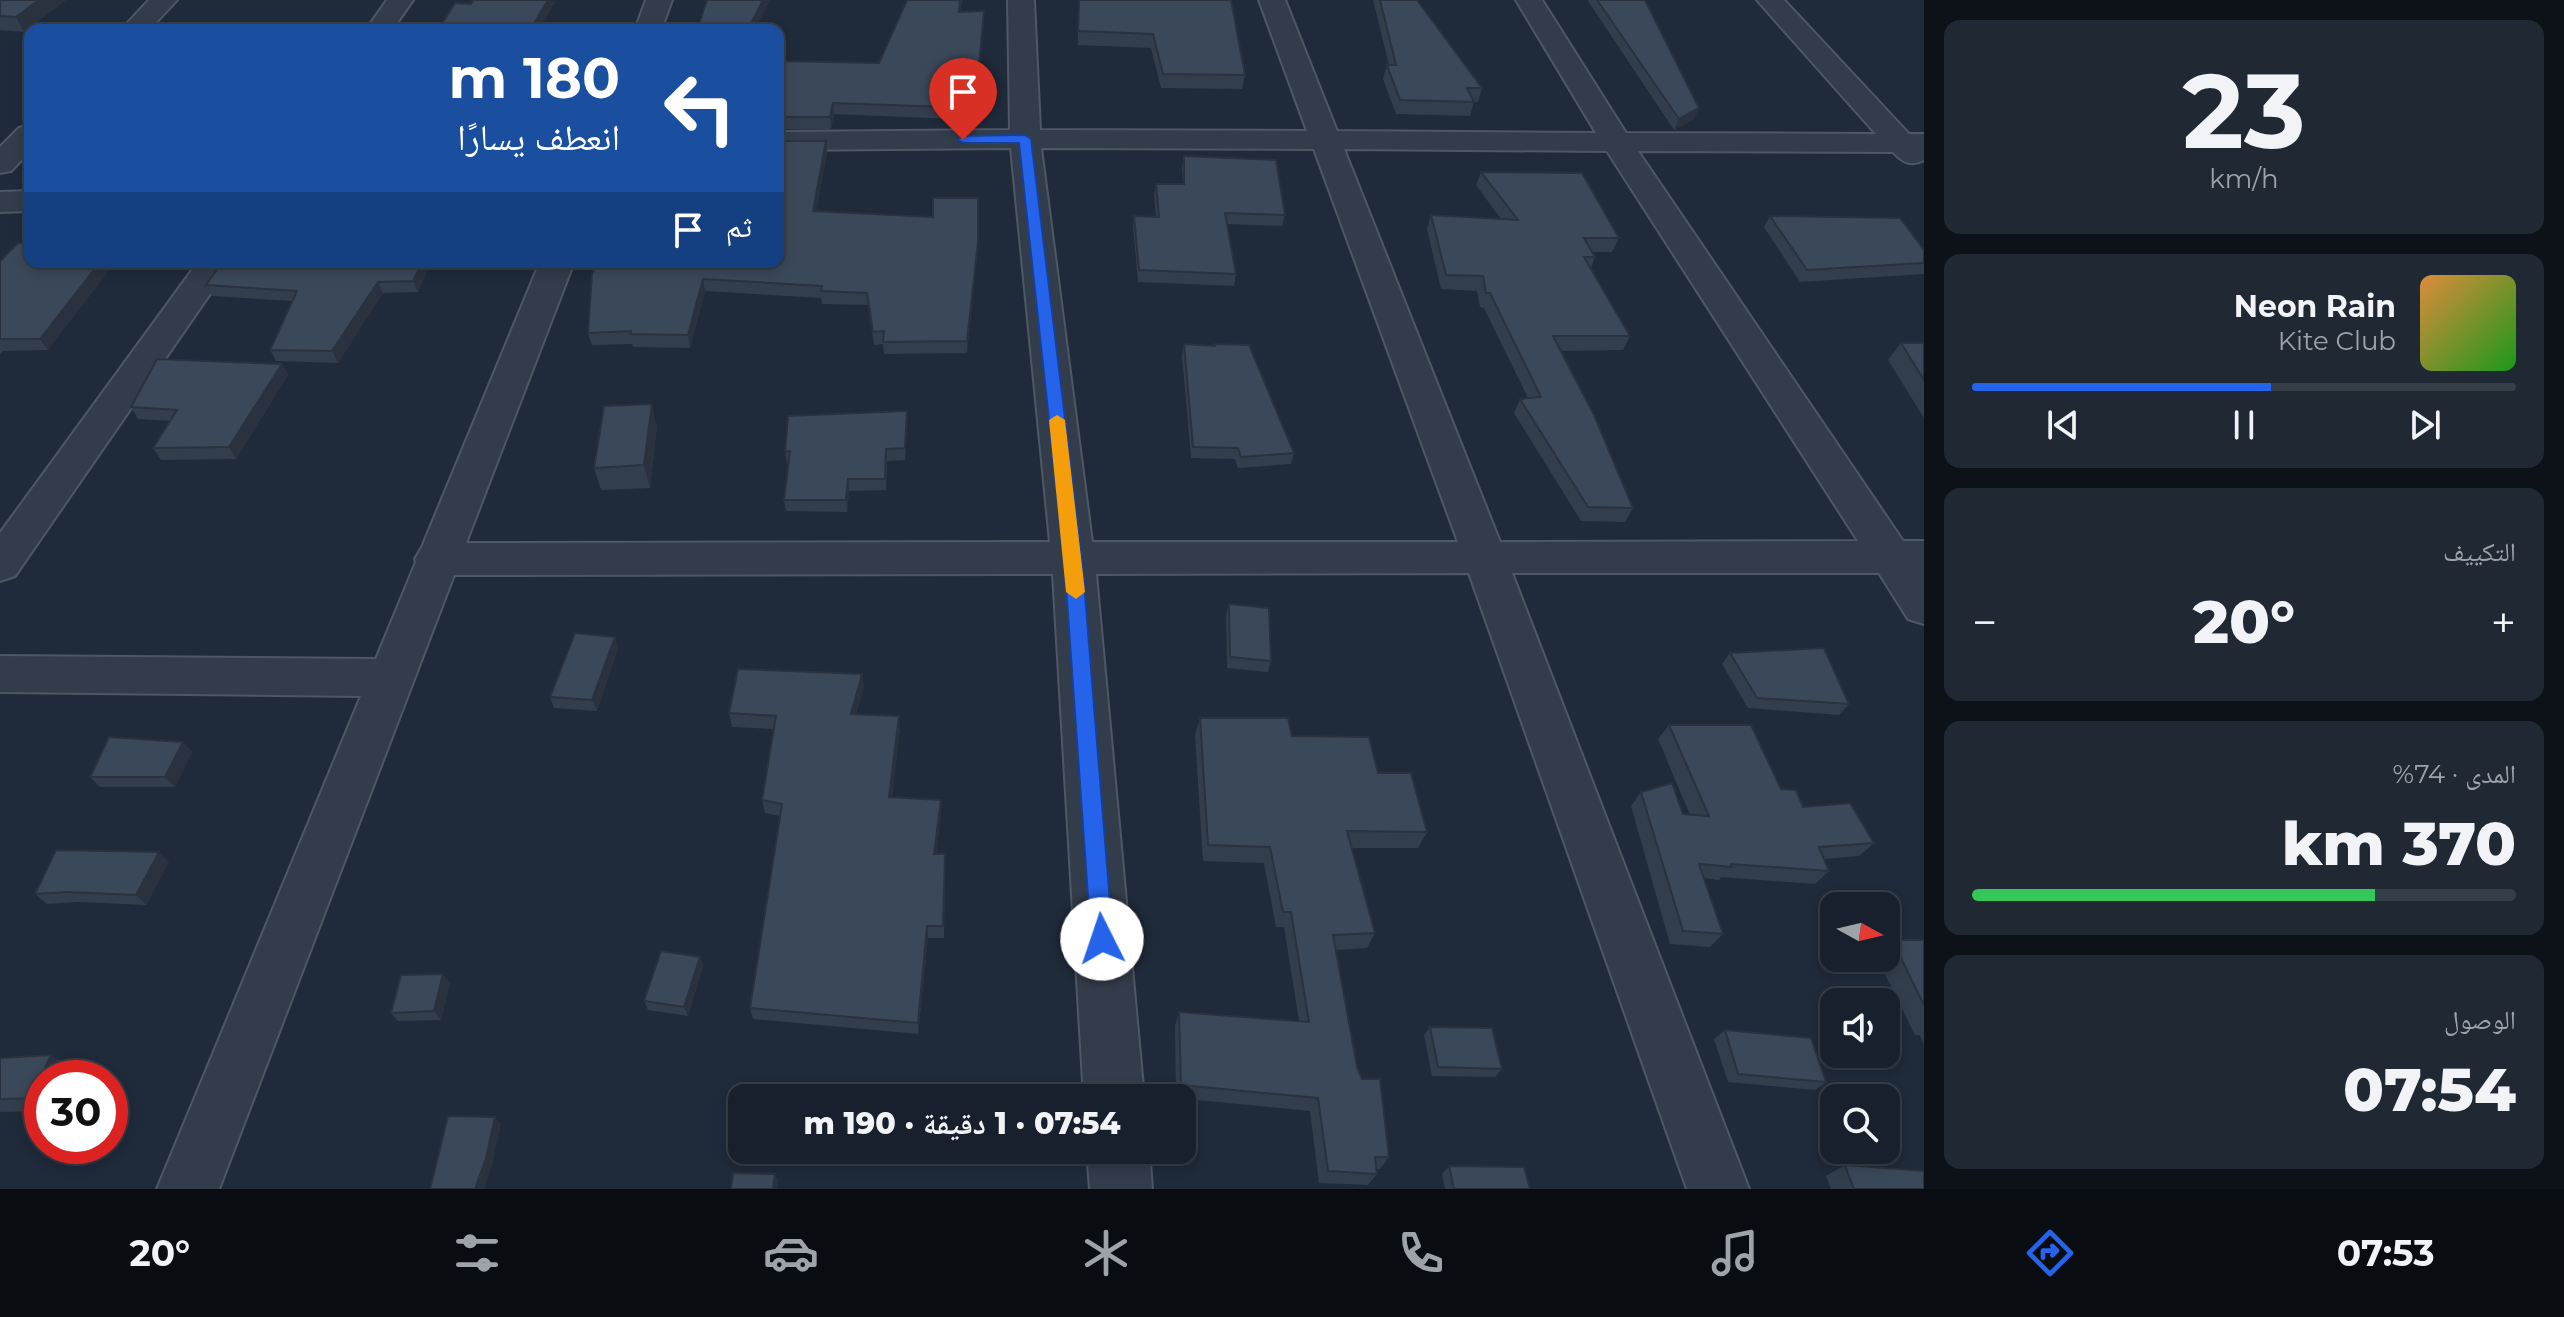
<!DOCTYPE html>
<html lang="ar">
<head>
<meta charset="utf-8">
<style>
  :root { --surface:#17202c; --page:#202834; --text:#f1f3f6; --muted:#9ea3a9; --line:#363e48; --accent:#2563eb }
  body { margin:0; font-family:Montserrat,"Noto Naskh Arabic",sans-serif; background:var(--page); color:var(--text); direction:rtl; height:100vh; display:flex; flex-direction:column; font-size:30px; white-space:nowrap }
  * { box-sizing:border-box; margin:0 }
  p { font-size:26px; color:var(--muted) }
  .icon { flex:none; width:44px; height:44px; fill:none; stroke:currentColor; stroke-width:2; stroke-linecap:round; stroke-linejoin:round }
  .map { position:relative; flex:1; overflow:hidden; direction:ltr }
  .sheet { display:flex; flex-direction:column; gap:20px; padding:20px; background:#0d1218; width:640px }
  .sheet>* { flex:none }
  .hud { position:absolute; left:24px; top:24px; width:760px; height:244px; border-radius:16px; box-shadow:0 4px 12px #0003,0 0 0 2px var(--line); direction:rtl; background:#1a4fa0; color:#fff; overflow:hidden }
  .needle { width:52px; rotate:98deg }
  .controls { position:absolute; left:1820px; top:892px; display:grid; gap:16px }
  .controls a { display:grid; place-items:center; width:80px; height:80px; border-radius:16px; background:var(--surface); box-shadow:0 4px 12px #0003,0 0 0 2px var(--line); font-size:40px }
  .speed { position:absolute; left:24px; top:1060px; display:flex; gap:16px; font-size:40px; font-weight:700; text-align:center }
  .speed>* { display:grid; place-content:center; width:104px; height:104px; border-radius:50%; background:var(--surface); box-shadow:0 4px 12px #0003,0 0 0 2px var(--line); line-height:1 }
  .speed .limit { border:12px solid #d22; background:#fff; color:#111 }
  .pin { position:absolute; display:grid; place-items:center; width:68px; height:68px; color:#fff; margin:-82px -34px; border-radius:50% 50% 50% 0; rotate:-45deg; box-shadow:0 0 8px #0007 }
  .pin .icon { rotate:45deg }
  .me { position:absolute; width:88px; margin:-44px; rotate:356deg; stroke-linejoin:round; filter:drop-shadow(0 0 6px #0008) }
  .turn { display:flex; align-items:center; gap:28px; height:168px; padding:0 32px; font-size:36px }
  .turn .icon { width:104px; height:104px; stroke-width:2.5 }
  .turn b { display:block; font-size:56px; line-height:68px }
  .then { display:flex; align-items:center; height:76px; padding:0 32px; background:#0003; gap:16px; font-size:30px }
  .big { font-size:60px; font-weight:800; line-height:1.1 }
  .sheet .tile { flex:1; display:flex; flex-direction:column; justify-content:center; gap:12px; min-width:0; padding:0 28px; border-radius:16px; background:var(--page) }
  .sheet .dial { align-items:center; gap:0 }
  .dial b { font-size:104px; line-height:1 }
  .song { display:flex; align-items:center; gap:24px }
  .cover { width:96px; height:96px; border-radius:12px; background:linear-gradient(135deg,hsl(30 70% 55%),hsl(120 70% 35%)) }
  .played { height:8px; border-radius:4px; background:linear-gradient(90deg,var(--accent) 55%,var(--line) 55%) }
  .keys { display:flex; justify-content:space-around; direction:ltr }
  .heat { display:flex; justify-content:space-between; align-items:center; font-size:44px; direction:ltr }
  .charge { height:12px; border-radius:6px; background:linear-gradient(90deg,#34c759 74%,var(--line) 0) }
  .trip { position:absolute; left:728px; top:1084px; width:468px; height:80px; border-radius:16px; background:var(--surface); box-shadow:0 4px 12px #0003,0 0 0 2px var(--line); font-weight:800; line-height:80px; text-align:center; direction:rtl }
  .tab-bar { display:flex; height:128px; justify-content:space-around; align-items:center; background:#090d12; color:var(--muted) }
  .tab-bar .icon { width:56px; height:56px }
  .tab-bar .active { color:var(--accent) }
  .tab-bar b { font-size:36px; color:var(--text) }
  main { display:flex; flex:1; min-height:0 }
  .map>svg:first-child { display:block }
</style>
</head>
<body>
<main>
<section class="sheet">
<div class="tile dial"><b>23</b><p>km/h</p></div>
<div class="tile">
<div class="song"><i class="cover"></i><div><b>Neon Rain</b><p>Kite Club</p></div></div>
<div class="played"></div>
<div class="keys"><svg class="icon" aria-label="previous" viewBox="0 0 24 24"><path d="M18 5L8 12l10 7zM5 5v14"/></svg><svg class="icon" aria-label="pause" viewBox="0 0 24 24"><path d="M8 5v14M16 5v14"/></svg><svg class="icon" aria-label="next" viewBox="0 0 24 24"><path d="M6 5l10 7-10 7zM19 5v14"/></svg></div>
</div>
<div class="tile"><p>التكييف</p>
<div class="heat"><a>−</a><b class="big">20°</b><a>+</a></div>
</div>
<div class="tile"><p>المدى · 74%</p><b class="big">370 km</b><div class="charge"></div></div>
<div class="tile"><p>الوصول</p><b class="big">07:54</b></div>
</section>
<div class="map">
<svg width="1924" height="1189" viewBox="0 0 1924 1189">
  <rect width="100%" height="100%" fill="#1f2a3a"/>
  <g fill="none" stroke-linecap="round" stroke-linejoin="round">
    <defs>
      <path id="minor" d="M149,0H177L149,30H121Z
        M387,0H413L392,30H366Z
        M646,0H672L661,30H635Z
        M1008,0H1034L1040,130L1307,131L1259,0H1285L1337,131L1596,133L1516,0H1542L1626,133L1876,134L1757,0H1784L1909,134H1924V160C1911,167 1902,162 1893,152L1638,151L1903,541H1924V624L1908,619L1879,573H1512L1749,1189H1687L1469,573L1096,574L1144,1098H1084L1053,574L454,575L219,1189H157L361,696L0,692V656L376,659L416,562L415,559L422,547L540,262H574L466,543L1050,542L1011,148L778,150V132L1010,130ZM1041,148L1314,149L1458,542H1092ZM1344,149L1607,151L1858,541L1500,542Z
        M30,125V151L11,171L0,173V147L19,128Z
        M30,191V211L0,212V192Z
        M198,262H232L15,576L0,581V533Z
        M1087,1150H1149L1152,1189H1090Z"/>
    </defs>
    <use href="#minor" stroke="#4e5764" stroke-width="4"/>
    <use href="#minor" fill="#333c4a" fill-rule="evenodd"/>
  </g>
  <path fill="#333e4d" d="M0,0H66L24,32L0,30Z
    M907,0H962L960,12L984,11L975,120L834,114L831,129H778V61L879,63Z
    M1078,0H1231L1245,75L1242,89L1161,88L1151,48L1078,45Z
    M1373,0H1417L1482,88L1478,102H1474L1470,116L1396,114L1383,79L1387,65H1389Z
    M1588,0H1645L1699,108L1694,119L1674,130L1588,1Z
    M827,153L816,211L977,254L967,353L884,354L883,344L874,345L868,305L822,304L821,298L705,291L690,348L633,347L632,344L592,345L588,333Z
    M1184,156L1285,215L1282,226L1227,224L1236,274L1234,286L1138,282L1133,227L1134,216L1156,217L1154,195L1156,184H1183L1182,167Z
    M1481,172L1619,238L1612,252H1592L1595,257L1591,268L1630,336L1623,350L1560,351L1633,508L1625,522L1581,521L1514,413L1520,399L1528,398L1484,308L1480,307L1477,291L1441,289L1427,229L1431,215L1501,219L1476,185Z
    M1770,216L1924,250V274L1800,282L1764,227Z
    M0,261L48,350L3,351L0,354Z
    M222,262H431L418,292L383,293L338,363L276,361L270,350L292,301L212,296L206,285Z
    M1901,343H1924V418L1888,360Z
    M1184,344L1294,453L1291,464L1238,468L1235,459L1191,458L1182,356Z
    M282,364L288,375L236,459L161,460L153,448L170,421L138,419L131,407Z
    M907,411L905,460L887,461L886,490L849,491L847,512L786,511L784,500L789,463H787L785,452Z
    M657,426L650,488L601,490L594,468Z
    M1229,604L1271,661L1268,672L1227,668L1226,616Z
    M615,637L618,648L597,711L554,708L550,697Z
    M1730,653L1849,704L1839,715L1748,708L1722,664Z
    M862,674L864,688L856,714L900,729L892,797L941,814L936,854L945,867L944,938H928L918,1034L753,1019L750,1008L780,816L765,813L762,800L774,729L732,727L729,713Z
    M1200,718L1292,736L1378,773L1427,832L1418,848H1352L1375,933L1367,948L1336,950L1357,1067L1389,1157L1380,1169H1377V1174L1368,1185L1319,1183L1310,1111L1176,1098L1175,1026L1179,1012L1299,1021L1284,927H1276L1264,863L1203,861L1195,735Z
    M1669,725L1781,789L1803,807L1874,843L1859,856L1824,859L1829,871L1815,884L1721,877L1719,880L1704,878L1723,934L1710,947L1670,944L1631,806L1641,792L1683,814L1690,815L1658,739Z
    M183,742L192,752L175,787H100L90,777Z
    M169,862L146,905L78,902L47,904L35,894Z
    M1892,940H1924V1045L1920,1035H1915L1877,958H1886V944Z
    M700,957L703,966L688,1016L648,1010L644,1001Z
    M450,983L441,1020L398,1021L391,1013Z
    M1430,1027L1502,1069L1495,1077L1432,1076L1424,1035Z
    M1725,1030L1826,1082L1815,1090L1728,1082L1714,1039Z
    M0,1058L71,1068L42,1078V1111L0,1112Z
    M1845,1165L1924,1189H1831L1826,1176Z
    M1449,1166L1530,1189H1445L1442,1174Z"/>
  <path fill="#29323e" d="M39,0H66L24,32L16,17Z
    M548,0L556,1L539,30H530Z
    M763,0H770L755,30H748Z
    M984,11V22L975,120V108Z
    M833,103L834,114L831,129L830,117Z
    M1699,108L1694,119L1674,130L1679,119Z
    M826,141L827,153L814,223L813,211Z
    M978,242L977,254L967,353V341Z
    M100,262H116L48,350L40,339Z
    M422,262H431L418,292L413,281Z
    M703,279L705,291L690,348L688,335Z
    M378,282L383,293L338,363L332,351Z
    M282,364L288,375L236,459L229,447Z
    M652,404L657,426L650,488L644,465Z
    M848,479L849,491L847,512L846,500Z
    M615,637L618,648L597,711L592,700Z
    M862,674L864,688L852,727L851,714Z
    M899,716L900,729L890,810L889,797Z
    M183,742L192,752L175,787L165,777Z
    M941,800V814L935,866L934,854Z
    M159,852L169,862L146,905L136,895Z
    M927,926L928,938L918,1034V1023Z
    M700,957L703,966L688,1016L684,1007Z
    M443,974L450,983L441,1020L434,1011Z
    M51,1055L71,1068L67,1078H46L45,1068Z
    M495,1117L501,1124L492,1166L484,1189H475Z
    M775,1174L778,1181L777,1189H773Z"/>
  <path fill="#3b4859" stroke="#29323e" stroke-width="2" d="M0,0H39L16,17L0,16Z
    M473,0H548L530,30H438L455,3L471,4Z
    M707,0H763L748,30H697Z
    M907,0H960L959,12L984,11L975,108L833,103L830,117H778V61L879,63Z
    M1079,0H1231L1245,75L1163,74L1153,34L1078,31Z
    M1380,0H1417L1482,88H1467L1474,102L1400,100L1387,65H1396Z
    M1597,0H1645L1699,108L1679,119Z
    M778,141H826L813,211L933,217V198H978V242L967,341L883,342L884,331L873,332L867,293L821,291L822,286L703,279L688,335L630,334L631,331L588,333L592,274L597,262H778Z
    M1184,156L1276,160L1285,215L1225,213L1236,274L1139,270L1134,216L1159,217L1156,184H1184Z
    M1481,172L1582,173L1619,238H1584L1595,257H1584L1630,336H1553L1594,415L1633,508L1588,507L1520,399L1541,397L1490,293H1486L1483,276L1446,275L1431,215L1518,220Z
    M1770,216L1900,218L1924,250V263L1807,270Z
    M18,243H30V262H100L40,339H0V261Z
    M222,262H422L413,281L378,282L332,351L270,350L297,291L206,285Z
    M1901,343H1924V380Z
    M1184,344L1215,346V344L1249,345L1294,453L1241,457L1238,448L1193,447Z
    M157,359L282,364L229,447L153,448L177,410L131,407Z
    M652,404L644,465L594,468L604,406Z
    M907,411L905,448L886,449L885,479H848L846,500H784L790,451L785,452L788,416Z
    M1229,604L1269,608L1271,661L1230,657Z
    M575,633L615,637L592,700L550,697Z
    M1824,648L1849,704L1757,698L1730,653Z
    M738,669L862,674L851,714L899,716L889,797L941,800L934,854H945L943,926H927L918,1023L750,1008L782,804L762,800L776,716L729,713Z
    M1200,718H1288L1292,736L1369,737L1378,773H1411L1427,832L1347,831L1375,933L1333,935L1357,1067L1362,1079H1380L1389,1157H1375L1377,1174L1328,1171L1318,1098L1181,1085L1179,1012L1309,1022L1291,912H1283L1270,847L1208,845Z
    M1669,725H1751L1781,789L1796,790L1803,807L1850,803L1874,843L1819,847L1829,871L1731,864L1732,867L1699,864L1723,934L1683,931L1641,792L1672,783L1683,814L1709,816Z
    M109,737L183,742L165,777H90Z
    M56,850L159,852L136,895L67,892L35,894Z
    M1892,940H1924V1005Z
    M661,951L700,957L684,1007L644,1001Z
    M443,974L434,1011L391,1013L401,975Z
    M1430,1027L1492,1028L1502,1069L1438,1067Z
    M1725,1030L1811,1038L1826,1082L1738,1074Z
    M51,1055L45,1068L46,1078H42V1098L0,1099V1058Z
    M448,1116L495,1117L486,1158L475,1189H430Z
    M1845,1165L1924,1171V1189H1854Z
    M1449,1166L1524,1167L1530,1189H1454Z
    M733,1173L775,1174L773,1189H731Z"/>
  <path fill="#2563eb" stroke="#184099" stroke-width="2" d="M1025,135L1031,139L1082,558L1113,939L1110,947L1102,950L1094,947L1091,939L1064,558L1019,143H963L957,140L963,136Z"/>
  <path fill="#f59e0b" d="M1057,415L1065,420L1085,592L1076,599L1066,592L1049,420Z"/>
</svg>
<div class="controls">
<a><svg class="needle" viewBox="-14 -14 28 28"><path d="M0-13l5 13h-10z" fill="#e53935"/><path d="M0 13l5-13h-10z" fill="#9ea3a9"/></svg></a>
<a><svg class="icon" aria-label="sound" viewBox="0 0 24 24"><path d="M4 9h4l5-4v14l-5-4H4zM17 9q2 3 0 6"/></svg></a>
<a><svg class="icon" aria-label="search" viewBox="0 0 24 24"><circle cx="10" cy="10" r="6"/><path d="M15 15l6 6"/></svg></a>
</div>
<div class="speed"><div class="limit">30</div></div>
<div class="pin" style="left:963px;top:140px;background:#d93025"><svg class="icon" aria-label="arrive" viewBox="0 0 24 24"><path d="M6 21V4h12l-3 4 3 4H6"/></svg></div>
<svg class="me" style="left:1102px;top:939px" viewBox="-20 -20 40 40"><circle r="19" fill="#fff"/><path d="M0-13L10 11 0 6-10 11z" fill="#2563eb"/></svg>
<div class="trip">07:54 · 1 دقيقة · 190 m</div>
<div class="hud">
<div class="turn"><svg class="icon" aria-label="left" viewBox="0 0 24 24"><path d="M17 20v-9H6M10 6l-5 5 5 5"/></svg><div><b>180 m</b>انعطف يسارًا</div></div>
<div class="then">ثم<svg class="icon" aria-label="arrive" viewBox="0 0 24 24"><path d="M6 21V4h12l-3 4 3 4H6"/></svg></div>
</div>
</div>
</main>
<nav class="tab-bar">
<b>07:53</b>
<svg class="icon active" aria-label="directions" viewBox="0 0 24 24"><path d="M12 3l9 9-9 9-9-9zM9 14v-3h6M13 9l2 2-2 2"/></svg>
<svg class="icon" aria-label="music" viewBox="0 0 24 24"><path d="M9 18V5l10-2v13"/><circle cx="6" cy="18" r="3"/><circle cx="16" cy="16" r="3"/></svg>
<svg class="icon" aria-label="phone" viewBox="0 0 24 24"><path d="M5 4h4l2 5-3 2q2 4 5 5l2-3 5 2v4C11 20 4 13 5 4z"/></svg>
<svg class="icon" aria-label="climate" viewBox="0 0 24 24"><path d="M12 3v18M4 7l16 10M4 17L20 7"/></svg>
<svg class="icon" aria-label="car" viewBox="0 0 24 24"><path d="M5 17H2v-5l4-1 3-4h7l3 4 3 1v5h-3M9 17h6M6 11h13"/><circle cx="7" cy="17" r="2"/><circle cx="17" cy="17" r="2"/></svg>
<svg class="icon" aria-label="filters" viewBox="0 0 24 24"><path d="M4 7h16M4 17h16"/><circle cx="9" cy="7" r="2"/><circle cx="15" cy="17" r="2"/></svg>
<b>20°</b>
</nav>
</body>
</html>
